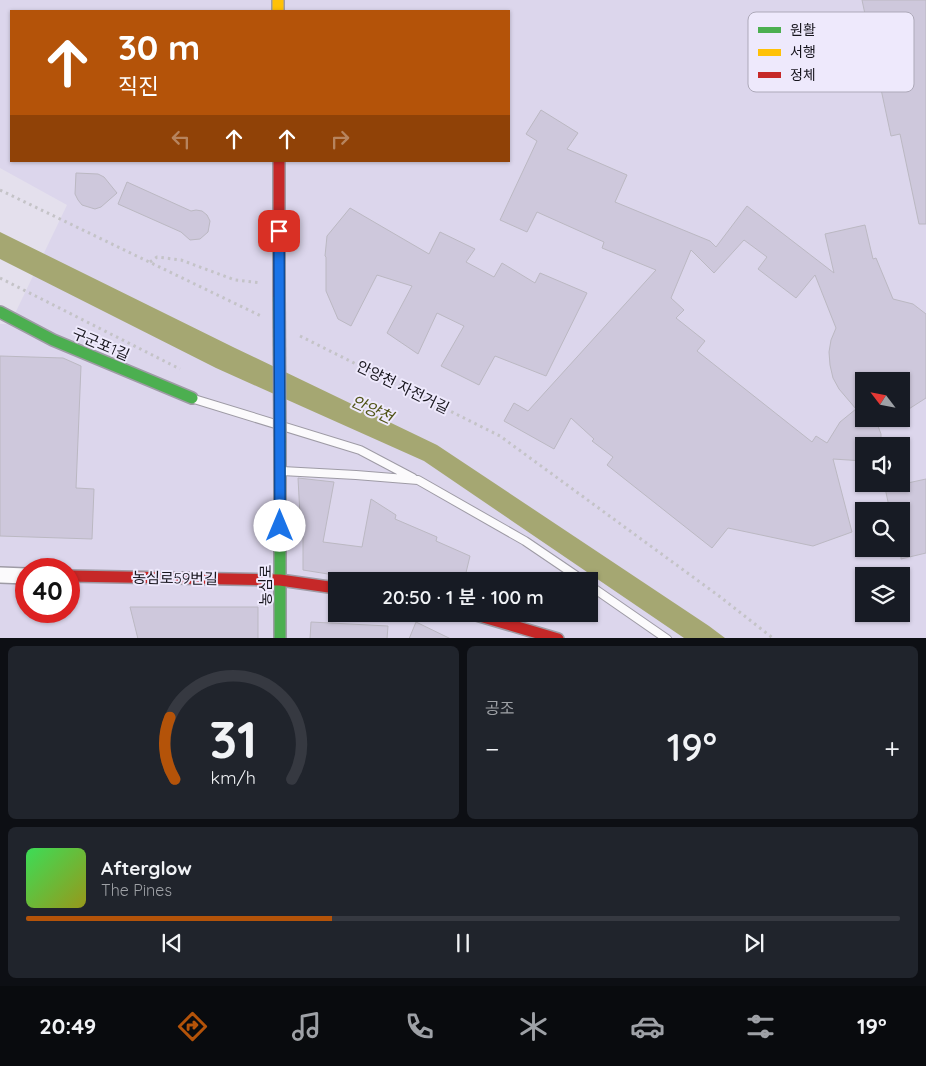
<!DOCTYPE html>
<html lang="ko">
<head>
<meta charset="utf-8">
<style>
  :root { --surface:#171b24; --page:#20242c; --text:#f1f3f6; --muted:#9ea1a6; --line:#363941; --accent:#b45309 }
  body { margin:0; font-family:Quicksand,"Noto Sans KR",sans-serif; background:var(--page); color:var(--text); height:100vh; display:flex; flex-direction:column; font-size:19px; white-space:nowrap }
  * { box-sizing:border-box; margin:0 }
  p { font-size:16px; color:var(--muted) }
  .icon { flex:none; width:28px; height:28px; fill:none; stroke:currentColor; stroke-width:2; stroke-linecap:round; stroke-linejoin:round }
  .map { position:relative; height:638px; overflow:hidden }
  .panel { display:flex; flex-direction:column; gap:8px; padding:8px; background:#0d0f14; flex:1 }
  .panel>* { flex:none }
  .hud { position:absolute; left:10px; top:10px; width:500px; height:152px; border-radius:0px; box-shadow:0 1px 4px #0004; background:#b45309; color:#fff; overflow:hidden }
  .needle { width:32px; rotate:302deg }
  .controls { position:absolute; left:855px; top:372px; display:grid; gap:10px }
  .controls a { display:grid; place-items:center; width:55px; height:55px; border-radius:0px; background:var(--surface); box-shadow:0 1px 4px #0004; font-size:25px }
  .speed { position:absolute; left:15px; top:558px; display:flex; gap:10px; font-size:25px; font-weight:700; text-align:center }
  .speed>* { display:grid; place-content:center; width:65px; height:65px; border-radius:50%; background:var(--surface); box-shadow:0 1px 4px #0004; line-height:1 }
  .speed .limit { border:8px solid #d22; background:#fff; color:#111 }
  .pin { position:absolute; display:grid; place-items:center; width:42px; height:42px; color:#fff; margin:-21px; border-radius:10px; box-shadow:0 2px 8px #0006 }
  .me { position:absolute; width:55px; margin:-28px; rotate:0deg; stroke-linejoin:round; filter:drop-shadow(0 0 4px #0008) }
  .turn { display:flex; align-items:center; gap:18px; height:105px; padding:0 25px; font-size:22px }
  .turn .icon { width:65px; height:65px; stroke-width:2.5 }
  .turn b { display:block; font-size:35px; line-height:42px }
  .lanes { display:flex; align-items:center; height:48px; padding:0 25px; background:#0003; justify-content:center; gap:25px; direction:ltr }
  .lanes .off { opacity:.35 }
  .big { font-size:38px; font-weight:600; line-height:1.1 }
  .panel .tile { flex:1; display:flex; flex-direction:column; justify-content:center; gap:8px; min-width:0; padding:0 18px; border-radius:8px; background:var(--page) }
  .panel .dial { align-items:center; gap:0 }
  .dial svg { height:130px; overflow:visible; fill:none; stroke:var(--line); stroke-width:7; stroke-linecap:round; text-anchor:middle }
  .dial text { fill:var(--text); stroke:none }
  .song { display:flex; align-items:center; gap:15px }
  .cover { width:60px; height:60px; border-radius:8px; background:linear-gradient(135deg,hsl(130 70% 55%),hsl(60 70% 35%)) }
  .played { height:5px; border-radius:2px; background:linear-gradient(90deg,var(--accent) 35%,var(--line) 35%) }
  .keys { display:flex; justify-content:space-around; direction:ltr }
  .heat { display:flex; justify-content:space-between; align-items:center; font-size:28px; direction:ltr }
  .panel .tiles { flex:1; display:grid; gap:8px; grid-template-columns:1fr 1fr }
  .tile:last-child { grid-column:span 2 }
  .trip { position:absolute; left:328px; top:572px; width:270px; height:50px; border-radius:0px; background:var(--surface); box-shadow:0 1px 4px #0004; font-weight:600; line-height:50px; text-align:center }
  .menu { display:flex; height:80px; justify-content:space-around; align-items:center; background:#090b0e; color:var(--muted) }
  .menu .icon { width:35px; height:35px }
  .menu .selected { color:var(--accent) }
  .menu b { font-size:22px; color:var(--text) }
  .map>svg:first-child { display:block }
</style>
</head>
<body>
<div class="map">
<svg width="926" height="639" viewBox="0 0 926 639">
  <rect width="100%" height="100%" fill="#e4e0ed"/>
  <path fill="#dcd6ec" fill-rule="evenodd" d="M0,0H926V638H0V324H10L67,205L0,168ZM11,11H509V161H11ZM864,381H901V419H864ZM864,446H901V484H864ZM864,511H901V549H864ZM26,569H69V611H26ZM864,576H901V614H864ZM336,581H589V614H336Z"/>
  <path fill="#a5a772" d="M0,232L235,348L437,445L709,626L725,638H684L424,461L216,368L0,259Z"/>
  <path fill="#cec8dc" stroke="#bbb8c2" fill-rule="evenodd" d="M862,0H926V224H919L900,134L891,136Z
    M541,110L578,133L567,149L627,175L615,202L710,241L716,247L747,206L834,273L825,234L865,225L873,259L876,258L893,299L913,304L926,314V398L901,414V381H864V419H872L878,426L881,434V446H864V461L833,459L852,532L813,546L728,528L712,548L607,465L613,457L592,441L594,439L571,418L554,449L504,421L514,403L528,411L656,270L602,248L604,242L537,212L527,232L500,220L537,141L526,134ZM744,240L767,257L758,269L796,298L815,275L836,328L831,340L829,352L830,365L833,378L839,389L856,409L840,422L827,443L816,436L812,442L697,351L705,341L676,318L684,310L671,298L691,250L714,273Z
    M76,173L98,174L104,177L117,193L101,207L95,209L82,205L78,200L75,194Z
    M127,182L191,211L196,210L202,211L207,215L210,221L208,232L200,239L190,240L181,232L118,204Z
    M350,208L429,254L440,232L475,249L466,262L494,277L502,263L535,283L540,273L587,293L546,376L495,356L479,385L441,366L464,326L437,313L418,354L387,333L412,286L377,275L351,326L338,319L326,291V257L325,256L327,236Z
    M0,356L63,358L81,366L76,488L94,489L92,539L0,536Z
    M298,478L334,482L323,542L362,547L371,499L396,515L395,519L437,537L436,541L470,556L464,581H372L303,570V535H301Z
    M926,479V553L901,559V511H890L885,488Z
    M130,607H258V639H138Z
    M311,622L388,626L387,639H310Z
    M416,622L451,639H409Z"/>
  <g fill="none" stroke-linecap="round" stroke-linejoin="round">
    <defs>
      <path id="lane" d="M194,399L360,450L413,478
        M282,471L356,475L418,480L525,541L584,581
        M589,585L667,639"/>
      <path id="street" d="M0,575L26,576"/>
      <path id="fast" d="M0,312L53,340L192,398
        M280,441V639"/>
      <path id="slow" d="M278,0V11"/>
      <path id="jam" d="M279,161V297
        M69,576L280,580L336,588
        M473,614L558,639"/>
    </defs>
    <use href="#lane" stroke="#9e9ba5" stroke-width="10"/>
    <use href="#street" stroke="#9e9ba5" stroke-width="18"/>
    <use href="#fast" stroke="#9e9ba5" stroke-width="14"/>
    <use href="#slow" stroke="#9e9ba5" stroke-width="14"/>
    <use href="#jam" stroke="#9e9ba5" stroke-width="14"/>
    <path stroke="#c4c3c7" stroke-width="3" stroke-dasharray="2.5 4" stroke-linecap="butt" d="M0,190L261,316
      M150,262L157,257L181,260L235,280L261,283
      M0,278L180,369
      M300,336L500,436L719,596L774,639"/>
    <use href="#lane" stroke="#fbfafc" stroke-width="8"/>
    <use href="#street" stroke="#fbfafc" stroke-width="15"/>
    <use href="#fast" stroke="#4caf50" stroke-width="11"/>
    <use href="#slow" stroke="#ffc107" stroke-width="11"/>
    <use href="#jam" stroke="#c62828" stroke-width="11"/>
    <defs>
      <path id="fast-bridge" d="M279,297L280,441"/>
    </defs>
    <use href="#fast-bridge" stroke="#9e9ba5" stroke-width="14" stroke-linecap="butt"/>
    <use href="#fast-bridge" stroke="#4caf50" stroke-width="11"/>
  </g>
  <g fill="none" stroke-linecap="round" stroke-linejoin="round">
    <defs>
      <path id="route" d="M279,231L280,526"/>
    </defs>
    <use href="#route" stroke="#114b97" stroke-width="12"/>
    <use href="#route" stroke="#1a73e8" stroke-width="9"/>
  </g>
  <g text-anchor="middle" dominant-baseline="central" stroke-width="4" stroke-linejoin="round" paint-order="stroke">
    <g font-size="15" fill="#16141c" stroke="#eee9fc">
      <text transform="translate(101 344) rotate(23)">구군포1길</text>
      <text transform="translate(403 387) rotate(26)">안양천 자전거길</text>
      <text transform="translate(175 578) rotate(1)">농심로59번길</text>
      <text transform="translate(265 585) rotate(-90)">농심로</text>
    </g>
    <g font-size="16" font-style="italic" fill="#505315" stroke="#eee9fc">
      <text transform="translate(372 409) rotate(25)">안양천</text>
    </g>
  </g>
  <rect x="748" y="12" width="166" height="80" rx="8" fill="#eee9fc" stroke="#ada9b9" stroke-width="1"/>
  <rect x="758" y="27" width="23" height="6" fill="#4caf50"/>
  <rect x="758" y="49" width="23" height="7" fill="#ffc107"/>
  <rect x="758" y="72" width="23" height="6" fill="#c62828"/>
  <g font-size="14" fill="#16141c">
    <text x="790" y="35">원활</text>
    <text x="790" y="57">서행</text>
    <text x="790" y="80">정체</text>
  </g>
</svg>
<div class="controls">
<a><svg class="needle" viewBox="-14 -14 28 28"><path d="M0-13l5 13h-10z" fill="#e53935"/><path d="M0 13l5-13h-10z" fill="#9ea1a6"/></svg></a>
<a><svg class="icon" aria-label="sound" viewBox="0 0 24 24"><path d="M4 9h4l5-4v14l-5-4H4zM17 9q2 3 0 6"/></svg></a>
<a><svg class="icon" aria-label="search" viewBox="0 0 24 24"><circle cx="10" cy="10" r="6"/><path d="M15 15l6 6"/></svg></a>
<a><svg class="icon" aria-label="layers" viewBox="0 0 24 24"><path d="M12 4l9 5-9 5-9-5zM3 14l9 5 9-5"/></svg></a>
</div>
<div class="speed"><div class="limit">40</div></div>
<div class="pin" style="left:279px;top:231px;background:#d93025"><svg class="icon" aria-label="arrive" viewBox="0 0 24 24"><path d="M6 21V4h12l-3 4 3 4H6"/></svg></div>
<svg class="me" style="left:280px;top:526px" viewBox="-20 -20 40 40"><circle r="19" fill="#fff"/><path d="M0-13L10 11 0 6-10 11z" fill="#1a73e8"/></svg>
<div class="trip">20:50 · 1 분 · 100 m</div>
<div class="hud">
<div class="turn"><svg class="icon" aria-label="ahead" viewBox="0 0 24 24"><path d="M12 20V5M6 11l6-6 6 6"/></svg><div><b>30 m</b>직진</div></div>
<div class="lanes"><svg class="icon off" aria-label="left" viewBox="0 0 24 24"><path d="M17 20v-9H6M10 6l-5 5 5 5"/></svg><svg class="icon" aria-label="ahead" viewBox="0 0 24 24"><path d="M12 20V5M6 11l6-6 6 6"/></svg><svg class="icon" aria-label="ahead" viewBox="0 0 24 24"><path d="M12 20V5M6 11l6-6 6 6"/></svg><svg class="icon off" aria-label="right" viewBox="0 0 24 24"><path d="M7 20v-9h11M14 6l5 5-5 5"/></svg></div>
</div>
</div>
<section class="panel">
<div class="tiles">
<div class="tile dial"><svg viewBox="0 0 100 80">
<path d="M14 69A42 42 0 1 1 86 69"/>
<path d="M14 69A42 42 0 0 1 11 31" stroke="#b45309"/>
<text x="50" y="56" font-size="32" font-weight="700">31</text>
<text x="50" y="72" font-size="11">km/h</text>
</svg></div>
<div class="tile"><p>공조</p>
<div class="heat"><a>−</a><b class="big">19°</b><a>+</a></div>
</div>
<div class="tile">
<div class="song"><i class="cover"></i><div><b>Afterglow</b><p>The Pines</p></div></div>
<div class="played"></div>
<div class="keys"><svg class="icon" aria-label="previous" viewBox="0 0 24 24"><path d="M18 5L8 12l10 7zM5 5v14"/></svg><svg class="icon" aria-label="pause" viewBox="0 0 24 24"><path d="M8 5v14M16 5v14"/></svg><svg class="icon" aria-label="next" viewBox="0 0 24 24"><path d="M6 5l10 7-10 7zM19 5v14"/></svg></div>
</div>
</div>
</section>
<nav class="menu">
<b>20:49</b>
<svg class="icon selected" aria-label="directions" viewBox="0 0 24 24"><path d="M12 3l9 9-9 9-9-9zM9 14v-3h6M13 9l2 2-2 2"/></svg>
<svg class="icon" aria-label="music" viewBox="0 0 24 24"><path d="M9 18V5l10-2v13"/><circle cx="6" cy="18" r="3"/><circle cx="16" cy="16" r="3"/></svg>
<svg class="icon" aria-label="phone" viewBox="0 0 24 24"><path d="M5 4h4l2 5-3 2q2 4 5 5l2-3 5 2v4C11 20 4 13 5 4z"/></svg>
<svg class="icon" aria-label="climate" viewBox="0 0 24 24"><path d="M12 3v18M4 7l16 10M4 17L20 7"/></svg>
<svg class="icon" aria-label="car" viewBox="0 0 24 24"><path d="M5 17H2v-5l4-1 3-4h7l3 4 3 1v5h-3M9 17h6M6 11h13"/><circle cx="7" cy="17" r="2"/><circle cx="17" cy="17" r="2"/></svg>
<svg class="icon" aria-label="filters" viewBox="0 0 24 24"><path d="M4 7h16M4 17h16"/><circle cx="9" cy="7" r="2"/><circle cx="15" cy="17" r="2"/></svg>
<b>19°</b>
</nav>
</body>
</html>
